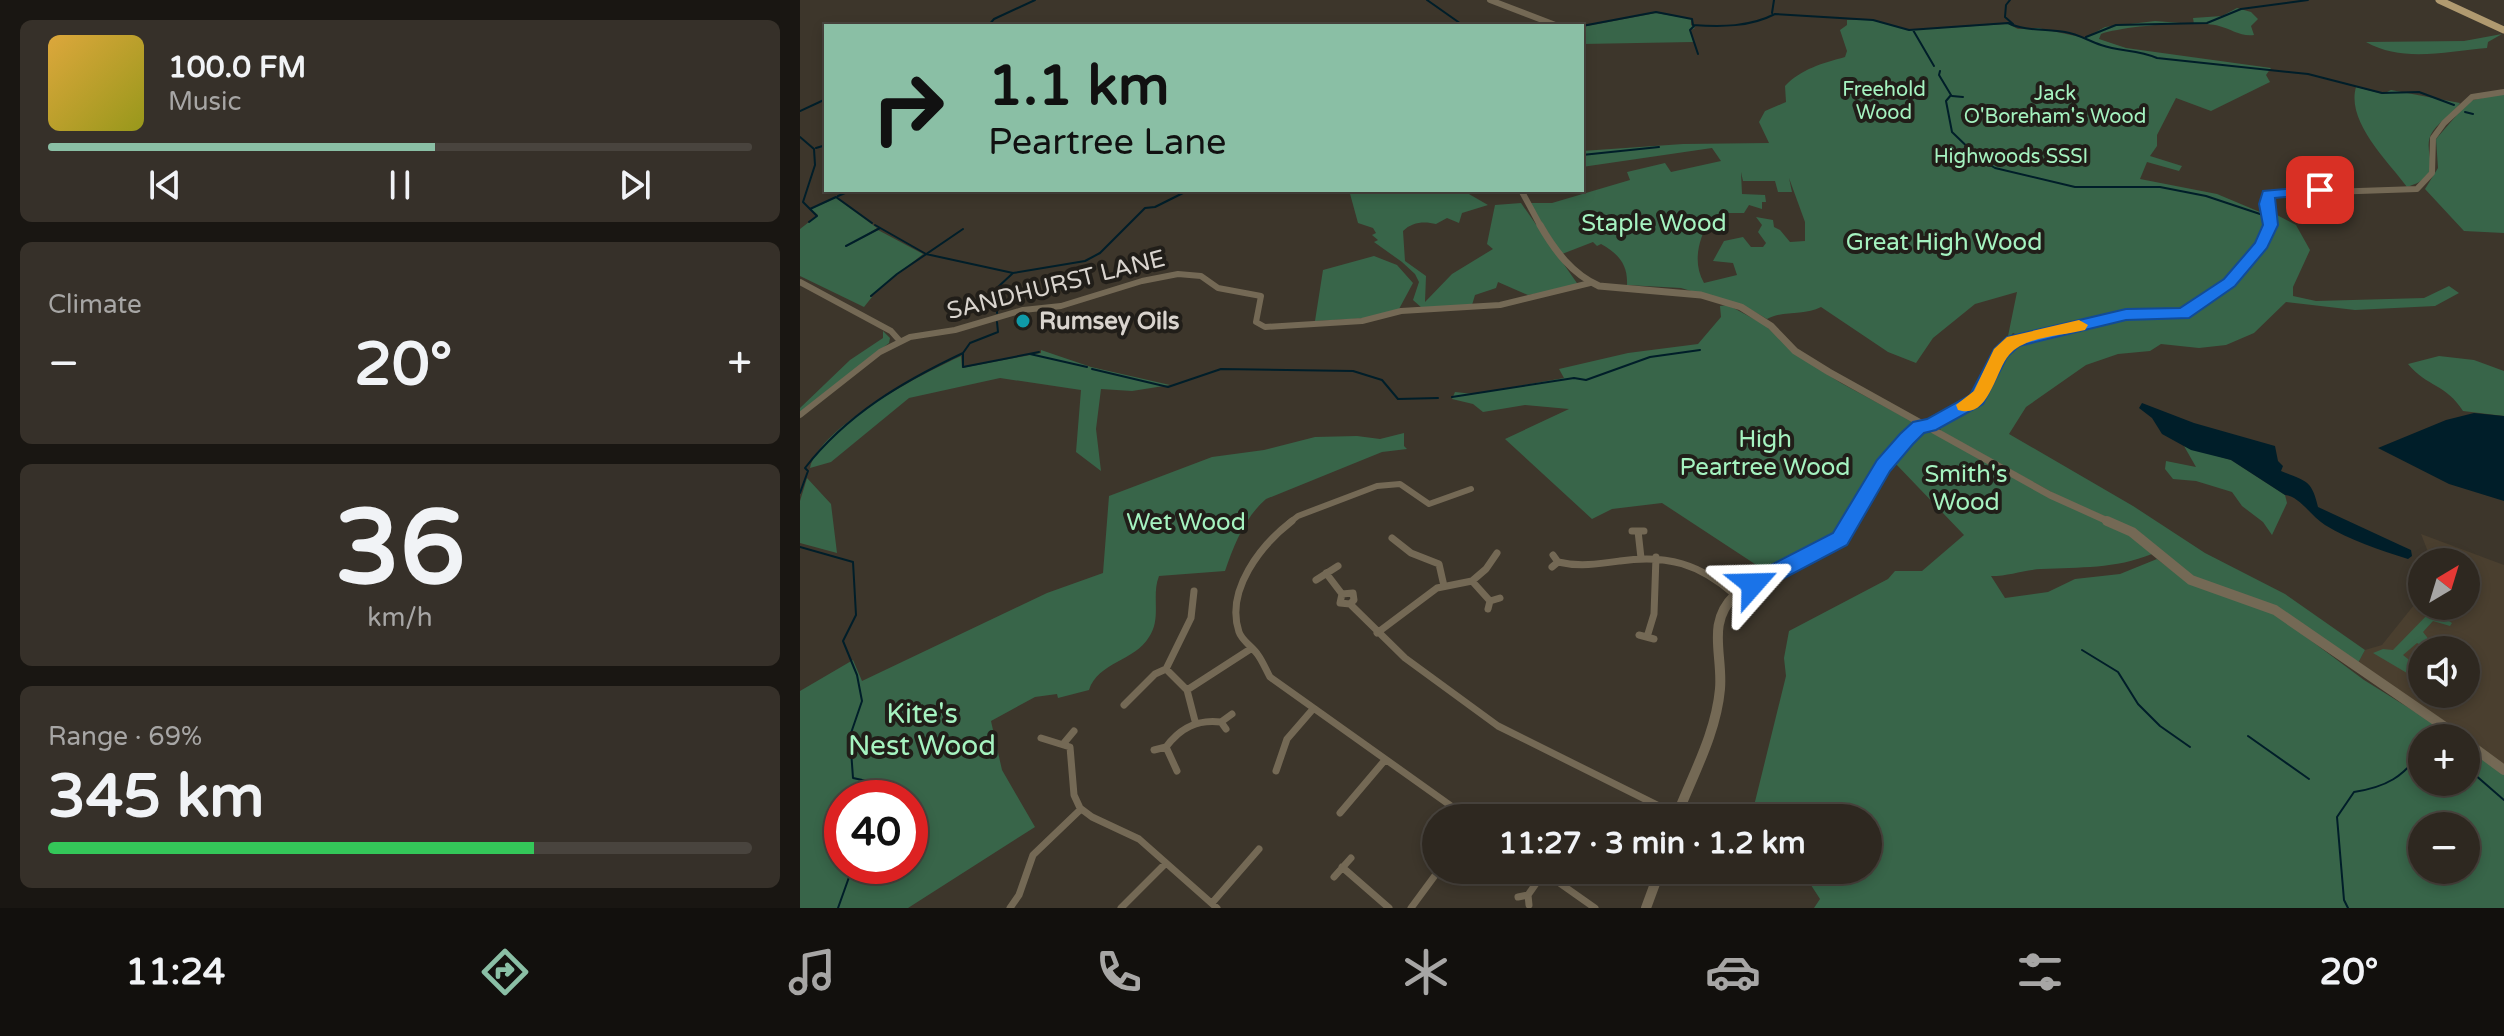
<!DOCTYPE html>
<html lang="en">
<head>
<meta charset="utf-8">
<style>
  :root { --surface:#2e2820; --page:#363029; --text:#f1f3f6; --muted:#a7a6a5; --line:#49443e; --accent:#8abfa5 }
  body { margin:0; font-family:"Varela Round",sans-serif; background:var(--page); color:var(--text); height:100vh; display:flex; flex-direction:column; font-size:30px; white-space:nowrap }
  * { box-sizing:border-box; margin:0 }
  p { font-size:26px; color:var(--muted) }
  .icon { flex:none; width:44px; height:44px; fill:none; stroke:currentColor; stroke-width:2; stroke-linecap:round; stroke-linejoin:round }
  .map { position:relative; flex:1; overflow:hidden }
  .drawer { display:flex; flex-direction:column; gap:20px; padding:20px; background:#191612; width:800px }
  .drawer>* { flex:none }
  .hud { position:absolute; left:24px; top:24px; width:760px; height:168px; border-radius:0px; box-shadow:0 4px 12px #0003,0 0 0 2px var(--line); background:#8abfa5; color:#111; overflow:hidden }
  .needle { width:52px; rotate:38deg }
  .fabs { position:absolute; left:1608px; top:548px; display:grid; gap:16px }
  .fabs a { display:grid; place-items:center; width:72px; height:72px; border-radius:50%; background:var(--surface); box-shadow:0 4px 12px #0003,0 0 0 2px var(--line); font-size:40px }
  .speed { position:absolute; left:24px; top:780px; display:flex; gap:16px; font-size:40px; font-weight:700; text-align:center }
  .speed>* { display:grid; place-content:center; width:104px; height:104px; border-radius:50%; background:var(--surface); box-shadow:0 4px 12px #0003,0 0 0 2px var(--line); line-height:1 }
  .speed .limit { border:12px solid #d22; background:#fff; color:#111 }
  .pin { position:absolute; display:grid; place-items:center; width:68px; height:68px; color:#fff; margin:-34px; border-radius:16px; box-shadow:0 4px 12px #0006 }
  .me { position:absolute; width:88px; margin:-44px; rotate:65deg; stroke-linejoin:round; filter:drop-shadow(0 0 6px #0008) }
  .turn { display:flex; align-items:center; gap:28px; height:168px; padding:0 32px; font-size:36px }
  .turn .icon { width:104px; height:104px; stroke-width:2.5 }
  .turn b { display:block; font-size:56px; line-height:68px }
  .big { font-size:60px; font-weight:700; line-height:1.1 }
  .drawer .tile { flex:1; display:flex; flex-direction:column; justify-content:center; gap:12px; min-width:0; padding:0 28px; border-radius:12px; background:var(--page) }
  .drawer .dial { align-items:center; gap:0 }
  .dial b { font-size:104px; line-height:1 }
  .song { display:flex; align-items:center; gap:24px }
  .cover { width:96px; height:96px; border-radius:12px; background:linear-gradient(135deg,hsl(40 70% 55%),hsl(60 70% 35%)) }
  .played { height:8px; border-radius:4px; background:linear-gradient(90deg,var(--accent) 55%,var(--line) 55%) }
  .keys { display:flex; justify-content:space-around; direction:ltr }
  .heat { display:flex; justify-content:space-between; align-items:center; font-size:44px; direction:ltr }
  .charge { height:12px; border-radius:6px; background:linear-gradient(90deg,#34c759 69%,var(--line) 0) }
  .trip { position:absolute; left:622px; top:804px; width:460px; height:80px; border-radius:40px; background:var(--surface); box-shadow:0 4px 12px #0003,0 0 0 2px var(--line); font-weight:700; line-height:80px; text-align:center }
  .tabs { display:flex; height:128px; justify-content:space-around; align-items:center; background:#12100d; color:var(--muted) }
  .tabs .icon { width:56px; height:56px }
  .tabs .active { color:var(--accent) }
  .tabs b { font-size:36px; color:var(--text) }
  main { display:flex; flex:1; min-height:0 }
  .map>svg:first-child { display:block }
</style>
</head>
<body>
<main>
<section class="drawer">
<div class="tile">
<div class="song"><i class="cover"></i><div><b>100.0 FM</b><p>Music</p></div></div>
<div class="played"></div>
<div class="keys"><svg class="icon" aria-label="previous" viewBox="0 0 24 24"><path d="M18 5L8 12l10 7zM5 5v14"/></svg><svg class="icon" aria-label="pause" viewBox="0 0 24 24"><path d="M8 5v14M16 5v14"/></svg><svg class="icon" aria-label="next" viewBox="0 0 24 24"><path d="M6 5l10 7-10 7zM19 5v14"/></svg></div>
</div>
<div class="tile"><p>Climate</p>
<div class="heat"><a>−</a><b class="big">20°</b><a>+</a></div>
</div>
<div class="tile dial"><b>36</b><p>km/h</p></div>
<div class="tile"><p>Range · 69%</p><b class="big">345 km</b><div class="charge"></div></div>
</section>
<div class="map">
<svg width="1704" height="908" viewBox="0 0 1704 908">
  <rect width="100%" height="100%" fill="#3d362b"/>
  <path fill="#4a3f2f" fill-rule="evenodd" d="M1621,534L1704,565V766L1557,665L1565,650L1582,645L1622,595V606H1666V562H1632ZM1622,650H1666V694H1622Z"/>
  <path fill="#386549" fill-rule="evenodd" d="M1437,8L1451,12L1458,19L1451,26L1454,35C1441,37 1431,29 1419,26C1397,20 1323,26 1301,34L1299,39L1326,48L1471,68L1466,75L1470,82L1411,111L1376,98L1357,135V146L1350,156L1382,166L1379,171L1347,162L1340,179L1417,194L1467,215L1468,223L1460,243L1429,280L1381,312L1305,318L1221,337L1213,333L1207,341L1217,292L1175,304L1133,338L1116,363L1088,352L1021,307C1004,316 983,310 967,319L948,308L881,288L827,285C828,265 819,254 801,244L797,246L793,242L762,254L729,203H752L830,180L827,172L865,163L871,172L921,161L912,148L782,167V151L883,144L969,143L959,122L965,111L986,102L985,86C1001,69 1023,63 1045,57L1047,51L1040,30L1047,25V20H1072L1109,30L1208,24L1218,29L1238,28L1285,38L1305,27L1355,21L1394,24L1393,18L1422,16ZM941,172L943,181H975L978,192H992L989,178L1005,222V241L990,242L980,230L974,227L973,220L956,217L962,225L958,232L966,243L963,247H951L943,237L924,241L913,261L933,263L937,275L904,283C892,261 899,241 909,219L926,213H944L949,205L962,209V202H966L965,195L942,194Z
    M856,13L891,19V25L895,28L891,30L893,42L782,44V27Z
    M1702,34L1688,42L1687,48C1647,51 1603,63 1566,42L1664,41Z
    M1556,87L1583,94L1591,90L1660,103C1653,114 1641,120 1633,131C1618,152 1650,174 1607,187C1588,161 1546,122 1556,87Z
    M1704,93V233L1664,231L1625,189L1638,168L1636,139L1669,101Z
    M549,190H662L688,205L662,213L659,223L647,218L636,224C624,221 612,222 603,231L605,261L626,276L625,302L652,274L693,249L687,244L695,205L721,203L779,286L728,295L698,282L696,288L675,295L672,305L622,308L613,300L619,282L615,274L602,262L574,242L578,240L572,235L576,233L573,228L558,223Z
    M36,198L77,228L51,244L78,230L123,254L70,296L72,297L64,307L0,276V229L18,215L11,209Z
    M1475,214L1496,225L1510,250L1493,287V296L1516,301L1624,298L1649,286L1659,293L1635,306L1555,310L1486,302L1454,333L1426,345L1399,348L1361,344L1350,351L1318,354L1286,365L1226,407L1209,434L1333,506L1405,553L1485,594L1565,650L1557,665L1517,634L1392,577L1337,530L1264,499L1141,431L1138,424L1142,418L1179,402L1188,390L1201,359L1214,344L1327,316H1384L1446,267L1468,240Z
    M574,256L597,265L613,283L599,309L570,318L515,321L523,270Z
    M928,305L965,325L998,356L1041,383L1113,422V426L1084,460L1037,535L942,586L929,585L928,581L948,578L961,568L862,503L812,509L792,519L705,439L769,409L725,405L683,412L673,404L652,399L655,392L674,394L764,378L759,369L828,353L898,344L921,317L920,306Z
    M83,331L90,338L89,343L0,413V408L50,360L83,338Z
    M241,350L291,367L370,385L332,391L301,389L296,429L301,471L276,452L281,390L200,378L109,398L31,462L10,468C20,426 124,373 161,356L162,368L241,353Z
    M1639,356L1674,360L1704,371V416L1663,411C1646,384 1627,387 1608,364Z
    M1123,431L1133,433L1317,528L1342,543L1352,554C1315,569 1280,567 1241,569C1223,570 1209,576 1191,576L1205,598L1248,592L1275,579L1320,574L1357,559L1390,584L1474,613L1564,680L1657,738H1622V782H1666V744L1704,774V908H1014L1020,899L1009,882L941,870H1068V818H951L986,676L984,658L989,631L1088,579L1095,571H1122L1164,535L1095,463L1111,438ZM1622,826H1666V870H1622Z
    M604,433V446L607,449L582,452L466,499C445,517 434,545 425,571L359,576C351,596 362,618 349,637C335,661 298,662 289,690L258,698L257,694L235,697L191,721L202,770L235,827L108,908H0V691L53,660L62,681L247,593L303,573L309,496L412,457L464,450L515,437L557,436L580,439ZM42,798H110V866H42Z
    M1384,446L1431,460L1485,495L1487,503L1472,535L1463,522L1442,506L1432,492L1396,481L1373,479L1365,469L1366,461L1396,467Z
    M7,478L31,504L37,553L0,543V501Z
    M1632,610L1652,623L1650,626L1633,621L1623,632L1634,646L1631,650L1617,643L1603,655L1618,667L1612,676L1573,653L1583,649L1593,650Z"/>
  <path fill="#001e29" d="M1342,403L1394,423L1475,446L1478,461L1483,466L1481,471C1506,481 1512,480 1518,507L1600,545L1611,550L1612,556L1608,559C1579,550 1550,540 1525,525C1512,517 1499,496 1485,495L1431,460L1391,450L1362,434L1352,418L1339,408Z
    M1674,413L1704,416V501L1649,484L1578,448L1646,420Z"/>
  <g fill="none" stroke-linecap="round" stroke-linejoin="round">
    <path stroke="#001e29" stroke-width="2" d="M627,0L664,26
      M1210,0L1206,5L1205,17L1213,24
      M972,13L974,0
      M188,26L194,19L235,0
      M782,26L856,12L892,19L893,25C921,27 950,27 975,14L1073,20L1109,30L1208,23C1224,31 1247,29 1265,32C1278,34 1289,41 1301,45C1321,52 1337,49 1357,58L1508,74L1582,93L1619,92L1654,105
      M894,26L890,30L898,54
      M1113,30L1134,66
      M1286,37L1316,25L1407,23L1441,9L1508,0
      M1140,71L1139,75L1151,95L1146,101L1152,132L1180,159L1195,168L1275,187H1360L1406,196L1463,215
      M1152,96L1163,97
      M0,111L26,99
      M1665,112L1673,114
      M0,137L14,149L15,165L3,202L17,216L9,222
      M16,148L26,145
      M782,155L859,147
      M38,196L52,190
      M10,209L36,197L72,223
      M75,225L126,254L213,273L198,287L197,313
      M46,246L80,228
      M213,273L285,261L300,253L345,208L355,207L389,190
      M71,296L97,274L163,229
      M163,353V367L239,352
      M230,354L287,367
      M292,369L368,387L421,369L553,371L582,380L598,399L638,398
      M652,397L774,378L786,380L850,357L900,350
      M0,493L8,471L5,468C47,414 102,382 163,353L170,343L198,332L197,322
      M0,547L53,562L56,615L43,641L57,675L62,701L50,736L53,778L67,781L75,798
      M1282,650L1318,672L1338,704L1360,726L1390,747
      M1448,736L1509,779
      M1666,767L1704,800
      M38,908L53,866
      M1548,908L1544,900L1537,817L1554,792C1586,787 1604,777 1622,750"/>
    <path stroke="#746955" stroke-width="6" d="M0,282L91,331L99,340
      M0,415L80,352L110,337L155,330L223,310L261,306L342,281L378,274L401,276L418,288L461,296L456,322L465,327L562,321L601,311L700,305L790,283
      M489,523L498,516L577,486L600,484L629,504L671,489"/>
    <path stroke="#746955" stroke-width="7" d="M492,521C461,545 425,590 439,632C442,641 453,647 458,655C463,662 466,670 470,677L668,818
      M832,531H844
      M838,531L841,558
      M592,538L611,553L639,564L644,586
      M758,562C779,567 799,564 820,561C867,554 900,564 935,595
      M752,567L758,562L753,555
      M526,573L542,594
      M516,580L538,566
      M672,581L690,601
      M553,593L554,600L550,604L540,603L542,594Z
      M550,604L605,658L698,726L877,815
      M688,609L690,601L700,598
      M577,633L637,588L672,581L686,569L697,553
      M839,635L854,639
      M847,637L854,614L856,557
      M366,669L387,690L395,721
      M387,690L452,648
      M324,705L355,674L366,669L391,618L394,591
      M421,722L432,714
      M241,738L270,747L274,795L280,808L292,817L339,839L417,908
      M264,743L274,731
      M354,750L366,747
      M377,771L366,747C380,728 397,719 421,722L426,729
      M476,771L487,739L513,709
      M540,813L585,760
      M542,867L589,908
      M741,870L795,908
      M534,877L551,858
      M728,895L744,872
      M718,897L728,895L729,905
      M412,903L459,849
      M210,908L219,895L233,855L281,809
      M321,908L366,863
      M611,908L639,870"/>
    <path stroke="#746955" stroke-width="6" d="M690,0L758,26
      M721,190L741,227
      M1469,227L1468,194L1617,189L1632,173L1633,138L1644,123L1672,97L1704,92"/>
    <path stroke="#746955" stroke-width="7" d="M740,225C755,251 772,274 799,286L901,295L941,307L971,326L995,351L1029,372L1250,495L1312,523
      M1049,523L1083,466L1119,426L1130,425L1176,399L1207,345L1326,314H1383L1430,283L1462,245L1470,225"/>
    <path stroke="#746955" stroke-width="10" d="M1307,521L1332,532L1391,580L1475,610L1661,738
      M1666,742L1704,770
      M876,818C892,776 916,734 920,689C923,654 906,623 935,595L1040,539L1051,521
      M846,908L860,870"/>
    <path stroke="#b09a70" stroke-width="7" d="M1639,0L1704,30"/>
  </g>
  <path fill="#1a73e8" stroke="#114b97" stroke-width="2" d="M1520,186L1525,187V193L1475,198L1478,225L1467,248L1435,286L1389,318L1326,320L1219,346L1207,357L1183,404L1136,430L1124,433L1113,444L1090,471L1047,545L960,591L953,593L946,591L943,584L946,578L1033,533L1077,460L1100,434L1113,422L1127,419L1170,395L1194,349L1207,337L1326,309L1380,308L1424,279L1455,243L1463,225L1459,204L1463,191Z"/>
  <path fill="#f59e0b" d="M1279,320L1288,325L1285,330C1262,336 1225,336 1209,355C1195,371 1189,420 1158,410L1156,405L1174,391L1194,349L1207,337Z"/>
  <circle fill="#0f9aa8" stroke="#211e19" stroke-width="3" cx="223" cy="321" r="8"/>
  <g text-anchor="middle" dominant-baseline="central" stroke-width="8" stroke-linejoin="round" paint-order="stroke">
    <g font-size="20" fill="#a5f3c0" stroke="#211e19">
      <text x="1084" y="90">Freehold<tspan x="1084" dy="23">Wood</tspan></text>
      <text x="1255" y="94">Jack<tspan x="1255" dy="23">O'Boreham's Wood</tspan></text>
      <text x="1211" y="157">Highwoods SSSI</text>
    </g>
    <g font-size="24" fill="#a5f3c0" stroke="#211e19">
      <text x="854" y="223">Staple Wood</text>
      <text x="1144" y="242">Great High Wood</text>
      <text x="965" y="439">High<tspan x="965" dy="28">Peartree Wood</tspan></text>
      <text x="1166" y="474">Smith's<tspan x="1166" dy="28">Wood</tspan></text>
      <text x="386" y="522">Wet Wood</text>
    </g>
    <g font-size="24" fill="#d9d4ce" stroke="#211e19">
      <text transform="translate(256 285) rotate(-14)">SANDHURST LANE</text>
    </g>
    <g font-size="24" font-weight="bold" fill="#d9d4ce" stroke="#211e19" text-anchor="start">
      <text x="239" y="321">Rumsey Oils</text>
    </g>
    <g font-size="28" fill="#a5f3c0" stroke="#211e19">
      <text x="122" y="714">Kite's<tspan x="122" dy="32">Nest Wood</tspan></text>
    </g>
  </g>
</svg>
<div class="fabs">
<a><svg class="needle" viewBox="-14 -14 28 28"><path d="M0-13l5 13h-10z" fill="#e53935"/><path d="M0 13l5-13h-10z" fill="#a7a6a5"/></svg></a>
<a><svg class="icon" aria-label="sound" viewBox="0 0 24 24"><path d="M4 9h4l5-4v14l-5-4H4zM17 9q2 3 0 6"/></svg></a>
<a>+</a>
<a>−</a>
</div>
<div class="speed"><div class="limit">40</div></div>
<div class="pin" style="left:1520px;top:190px;background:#d93025"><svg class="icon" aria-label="arrive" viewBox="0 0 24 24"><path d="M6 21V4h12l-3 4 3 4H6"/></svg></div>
<svg class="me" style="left:953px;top:584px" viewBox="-20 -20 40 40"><path d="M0-17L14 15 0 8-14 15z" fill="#1a73e8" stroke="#fff" stroke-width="4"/></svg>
<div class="trip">11:27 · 3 min · 1.2 km</div>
<div class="hud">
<div class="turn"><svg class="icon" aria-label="right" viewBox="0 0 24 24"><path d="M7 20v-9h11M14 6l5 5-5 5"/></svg><div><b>1.1 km</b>Peartree Lane</div></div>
</div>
</div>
</main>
<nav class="tabs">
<b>11:24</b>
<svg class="icon active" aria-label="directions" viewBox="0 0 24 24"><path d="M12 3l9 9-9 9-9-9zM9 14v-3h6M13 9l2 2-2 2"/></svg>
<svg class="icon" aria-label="music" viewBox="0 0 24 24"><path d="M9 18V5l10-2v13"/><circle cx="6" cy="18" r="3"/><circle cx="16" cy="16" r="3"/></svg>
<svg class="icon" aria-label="phone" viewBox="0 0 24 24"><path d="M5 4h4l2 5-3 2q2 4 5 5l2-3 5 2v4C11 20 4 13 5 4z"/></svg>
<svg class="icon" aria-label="climate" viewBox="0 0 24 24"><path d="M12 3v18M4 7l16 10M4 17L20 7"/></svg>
<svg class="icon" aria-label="car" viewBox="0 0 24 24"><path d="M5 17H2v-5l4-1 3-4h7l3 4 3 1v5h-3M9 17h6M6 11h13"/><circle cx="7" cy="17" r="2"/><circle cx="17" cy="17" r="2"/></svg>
<svg class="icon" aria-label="filters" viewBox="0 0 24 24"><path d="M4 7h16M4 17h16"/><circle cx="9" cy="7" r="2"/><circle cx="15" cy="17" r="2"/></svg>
<b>20°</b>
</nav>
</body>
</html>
